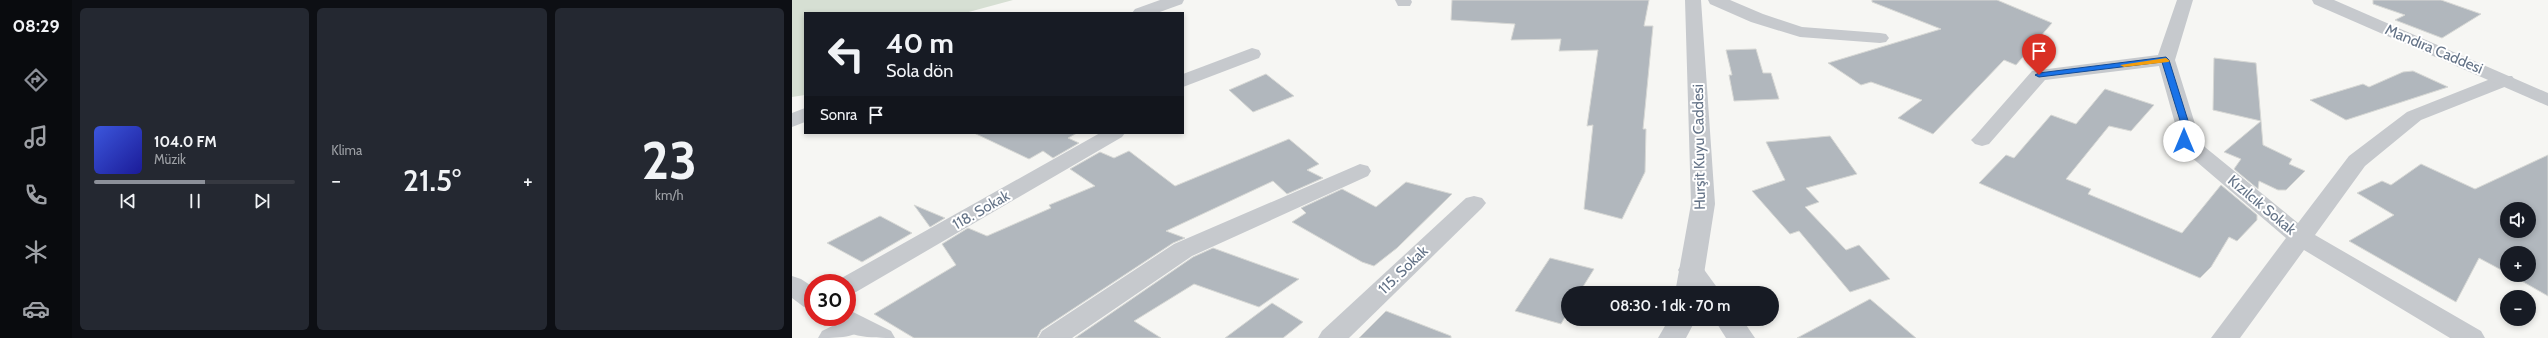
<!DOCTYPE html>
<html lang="tr">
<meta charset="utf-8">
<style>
:root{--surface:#171b24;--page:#242831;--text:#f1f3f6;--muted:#9ea1a6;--line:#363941;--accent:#8c9099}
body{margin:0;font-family:Cabin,sans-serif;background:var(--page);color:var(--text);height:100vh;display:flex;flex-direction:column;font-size:15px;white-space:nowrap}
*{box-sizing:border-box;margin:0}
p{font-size:13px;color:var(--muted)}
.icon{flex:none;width:22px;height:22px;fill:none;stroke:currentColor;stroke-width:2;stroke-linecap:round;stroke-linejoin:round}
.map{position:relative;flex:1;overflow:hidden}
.drawer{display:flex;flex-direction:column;gap:8px;padding:8px;background:#0d0f14;width:720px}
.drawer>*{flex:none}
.top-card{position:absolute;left:12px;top:12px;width:380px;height:122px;border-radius:0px;box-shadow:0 2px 6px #0003;background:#171b24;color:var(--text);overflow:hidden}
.fabs{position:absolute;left:1708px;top:202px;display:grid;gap:8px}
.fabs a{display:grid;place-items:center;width:36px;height:36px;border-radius:50%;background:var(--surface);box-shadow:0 2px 6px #0003;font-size:20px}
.speed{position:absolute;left:12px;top:274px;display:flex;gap:8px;font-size:20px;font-weight:700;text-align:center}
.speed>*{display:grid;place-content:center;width:52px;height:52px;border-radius:50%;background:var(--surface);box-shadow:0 2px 6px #0003;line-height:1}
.speed .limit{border:6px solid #d22;background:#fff;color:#111}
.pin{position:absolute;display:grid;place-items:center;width:34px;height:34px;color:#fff;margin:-41px -17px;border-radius:50% 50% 50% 0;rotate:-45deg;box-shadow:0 0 4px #0007}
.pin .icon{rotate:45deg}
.me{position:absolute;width:44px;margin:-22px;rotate:0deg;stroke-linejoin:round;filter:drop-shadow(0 0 3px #0008)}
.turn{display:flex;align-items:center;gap:14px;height:84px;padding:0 16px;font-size:18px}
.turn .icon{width:52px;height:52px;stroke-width:2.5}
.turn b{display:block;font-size:28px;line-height:34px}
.then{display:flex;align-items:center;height:38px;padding:0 16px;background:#0003;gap:8px;font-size:15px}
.big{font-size:30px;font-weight:600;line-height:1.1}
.drawer .card{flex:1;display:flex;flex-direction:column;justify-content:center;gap:6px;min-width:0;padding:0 14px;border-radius:6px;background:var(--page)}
.drawer .dial{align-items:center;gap:0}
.dial b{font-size:52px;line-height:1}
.song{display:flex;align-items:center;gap:12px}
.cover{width:48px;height:48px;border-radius:6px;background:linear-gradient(135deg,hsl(230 70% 55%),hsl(240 70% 35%))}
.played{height:4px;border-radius:2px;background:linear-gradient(90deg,var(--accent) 55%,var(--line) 55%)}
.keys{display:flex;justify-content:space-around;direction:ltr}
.heat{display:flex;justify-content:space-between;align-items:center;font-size:22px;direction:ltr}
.drawer .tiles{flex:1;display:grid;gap:8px;grid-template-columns:repeat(3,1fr)}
.trip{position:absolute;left:769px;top:286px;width:218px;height:40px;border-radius:20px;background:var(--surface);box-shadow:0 2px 6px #0003;font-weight:600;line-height:40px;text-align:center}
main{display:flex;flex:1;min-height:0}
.menu{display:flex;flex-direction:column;width:72px;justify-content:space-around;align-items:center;background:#090b0e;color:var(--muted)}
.menu .icon{width:28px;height:28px}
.menu .active{color:var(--accent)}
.menu b{font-size:18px;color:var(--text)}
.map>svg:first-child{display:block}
.green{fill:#d6dfd3}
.building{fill:#b1b7bd;stroke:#d7d8d5;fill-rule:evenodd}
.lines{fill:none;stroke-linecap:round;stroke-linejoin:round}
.minor{fill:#c6c9cd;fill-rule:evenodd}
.tertiary{fill:#c6c9cd;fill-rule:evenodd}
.route{fill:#1a73e8;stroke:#114b97}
.slow{fill:#f59e0b}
.labels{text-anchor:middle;stroke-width:4;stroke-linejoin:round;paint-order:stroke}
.street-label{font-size:15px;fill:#637286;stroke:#fff}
</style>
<main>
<nav class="menu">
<b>08:29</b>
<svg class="icon active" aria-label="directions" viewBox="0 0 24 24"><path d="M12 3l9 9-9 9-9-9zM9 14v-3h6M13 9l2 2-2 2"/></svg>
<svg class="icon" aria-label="music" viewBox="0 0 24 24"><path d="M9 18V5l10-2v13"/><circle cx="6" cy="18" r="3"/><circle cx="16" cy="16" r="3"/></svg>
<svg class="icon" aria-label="phone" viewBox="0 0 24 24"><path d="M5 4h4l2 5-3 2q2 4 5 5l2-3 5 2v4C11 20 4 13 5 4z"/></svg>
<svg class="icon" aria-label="climate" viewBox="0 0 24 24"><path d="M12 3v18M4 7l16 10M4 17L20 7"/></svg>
<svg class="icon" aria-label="car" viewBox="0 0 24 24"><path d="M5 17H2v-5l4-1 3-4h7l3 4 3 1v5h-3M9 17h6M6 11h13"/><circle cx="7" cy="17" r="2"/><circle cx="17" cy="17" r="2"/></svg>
</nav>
<section class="drawer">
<div class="tiles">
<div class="card">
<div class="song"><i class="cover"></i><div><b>104.0 FM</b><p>Müzik</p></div></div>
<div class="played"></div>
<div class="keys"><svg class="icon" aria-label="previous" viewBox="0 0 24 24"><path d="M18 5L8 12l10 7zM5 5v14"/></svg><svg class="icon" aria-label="pause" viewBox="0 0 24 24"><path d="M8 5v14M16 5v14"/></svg><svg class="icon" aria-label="next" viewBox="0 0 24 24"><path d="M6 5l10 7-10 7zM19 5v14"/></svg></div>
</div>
<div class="card"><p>Klima</p>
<div class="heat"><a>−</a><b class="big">21.5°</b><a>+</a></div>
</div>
<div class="card dial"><b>23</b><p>km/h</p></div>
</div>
</section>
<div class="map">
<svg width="1756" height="338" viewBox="0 0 1756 338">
<rect width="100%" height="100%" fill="#f6f6f3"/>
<polygon class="green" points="0,0 221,0 173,13 13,13 13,95 0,97"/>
<g class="building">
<polygon points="660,0 857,0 852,26 861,26 851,129 854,129 853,172 830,219 792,209 801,125 795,126 806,50 767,51 769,39 719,40 723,24 659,20"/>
<polygon points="1080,0 1205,0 1260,23 1224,65 1212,60 1141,134 1106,118 1130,100 1079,82 1069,85 1036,63 1149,29 1080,2"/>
<polygon points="1581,0 1649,0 1689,14 1650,38 1603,20 1613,15 1581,4"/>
<polygon points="964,49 971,73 979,73 987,99 942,101 937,75 940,75 934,50"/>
<polygon points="1422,58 1464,63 1469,121 1421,110"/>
<polygon points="1621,71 1656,87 1554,120 1518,100 1571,84 1577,87 1611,72"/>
<polygon points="474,74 502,96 461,112 437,90"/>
<polygon points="1313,89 1362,105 1339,131 1317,126 1274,179 1299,189 1296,194 1390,233 1429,185 1465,215 1465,220 1445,241 1437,237 1419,267 1408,278 1187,183 1214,155 1222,158 1259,115 1284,124"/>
<polygon points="1469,121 1471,145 1500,159 1497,164 1513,171 1494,190 1486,190 1467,181 1466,189 1442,169 1449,159 1432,152"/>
<polygon points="182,133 285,133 276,138 287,143 261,158 251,151 237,159"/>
<polygon points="1038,136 1065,174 1014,188 1027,202 1013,207 1054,250 1067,245 1098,279 1058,292 1007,231 998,234 960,191 993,180 974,142"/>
<polygon points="497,139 527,164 515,170 531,178 495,194 481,181 374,231 393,238 381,243 249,330 245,338 122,338 82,314 164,265 150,244 176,228 195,236 259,208 257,205 303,186 278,169 308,152 322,158 337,151 383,186"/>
<path d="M 1756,155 L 1756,296 L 1719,275 L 1737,275 L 1737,253 L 1715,253 L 1715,273 L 1687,258 L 1664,302 L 1557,241 L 1602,215 L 1565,193 L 1590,181 L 1599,185 L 1629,164 L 1683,189 ZM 1715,209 L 1737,209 L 1737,231 L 1715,231 Z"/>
<polygon points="614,182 660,194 605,248 582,266 570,262 500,222 514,213 509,208 550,189 584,207"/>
<polygon points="122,205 153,218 138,227"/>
<polygon points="88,216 120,233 70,262 35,243"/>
<polygon points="421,248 507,279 467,307 402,284 342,321 369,338 283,338 401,257"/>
<polygon points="758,258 802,269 787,293 776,293 776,312 769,324 723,311"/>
<polygon points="1078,299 1124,338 1005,338"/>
<polygon points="480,303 511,322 491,338 433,338"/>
<polygon points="594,311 659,336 659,338 567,338"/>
</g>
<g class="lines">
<g class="minor">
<polygon points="368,0 392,0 390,4 365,13 340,13 343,9"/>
<polygon points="603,0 619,0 620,2 618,6 606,6"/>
<polygon points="916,0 938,0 971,14 1010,27 1088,33 1094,34 1097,38 1094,42 1088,43 1008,37 959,22 918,4"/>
<polygon points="1385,0 1401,0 1383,60 1404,127 1403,139 1506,223 1557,156 1615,112 1706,76 1720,76 1723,80 1720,84 1629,120 1573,166 1523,235 1689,331 1693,338 1658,338 1512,250 1448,338 1419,338 1494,238 1385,145 1381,141 1384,127 1367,66 1253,80 1197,144 1190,146 1183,144 1179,140 1183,136 1240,71 1366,55"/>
<polygon points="460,48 467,50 469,54 467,58 391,87 391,74"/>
<polygon points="13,108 13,122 0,127 0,113"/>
<polygon points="308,133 333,133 330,137 64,292 55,295 55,283 44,283 46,280"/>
<polygon points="568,164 576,166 579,171 576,176 400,256 280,338 246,338 250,331 382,244"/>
<polygon points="682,196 690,198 694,203 690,208 557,338 526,338 530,331 674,198"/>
<polygon points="899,261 908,264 929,293 902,293 886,270 890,264"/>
<path d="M 63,315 L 72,318 L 76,325 C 66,338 45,338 26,338 L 30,331 Z"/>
<polygon points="922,319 950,319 963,338 934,338"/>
</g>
<g class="tertiary">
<polygon points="893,0 909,0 923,204 909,293 883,293 899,204"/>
<polygon points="1520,0 1542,0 1756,93 1756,106 1522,4"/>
<polygon points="0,276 9,279 21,287 21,309 12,307 0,298"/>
<path d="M 55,309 L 99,331 L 103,338 C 80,338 49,338 36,317 L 55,317 Z"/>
<polygon points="877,319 904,319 894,338 866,338"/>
</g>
</g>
<polygon class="route" points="1374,57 1377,60 1398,127 1397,141 1392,143 1388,141 1390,127 1370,62 1247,77 1243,75 1247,73"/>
<polygon class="slow" points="1374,58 1378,61 1376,62 1332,67 1328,65"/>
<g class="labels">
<g class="street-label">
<text transform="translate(1642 49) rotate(23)" y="5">Mandıra Caddesi</text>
<text transform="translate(907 147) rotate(-91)" y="5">Hurşit Kuyu Caddesi</text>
<text transform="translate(1470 205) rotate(40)" y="5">Kızılcık Sokak</text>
<text transform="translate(189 210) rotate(-30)" y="5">118. Sokak</text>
<text transform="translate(611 270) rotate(-44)" y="5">115. Sokak</text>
</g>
</g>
</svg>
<div class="fabs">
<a><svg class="icon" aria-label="sound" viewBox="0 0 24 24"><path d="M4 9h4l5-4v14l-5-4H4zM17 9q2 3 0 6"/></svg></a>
<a>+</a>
<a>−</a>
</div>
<div class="speed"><div class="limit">30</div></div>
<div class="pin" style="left:1247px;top:75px;background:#d93025"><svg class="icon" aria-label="arrive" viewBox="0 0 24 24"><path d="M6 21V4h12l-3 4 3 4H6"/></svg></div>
<svg class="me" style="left:1392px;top:141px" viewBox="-20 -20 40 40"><circle r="19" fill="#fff"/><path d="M0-13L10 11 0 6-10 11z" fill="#1a73e8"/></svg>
<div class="trip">08:30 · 1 dk · 70 m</div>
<div class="top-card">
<div class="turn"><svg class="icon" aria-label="left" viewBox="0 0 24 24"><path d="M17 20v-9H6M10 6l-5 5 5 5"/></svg><div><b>40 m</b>Sola dön</div></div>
<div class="then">Sonra<svg class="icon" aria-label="arrive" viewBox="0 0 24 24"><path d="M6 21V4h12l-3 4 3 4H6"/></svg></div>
</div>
</div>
</main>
